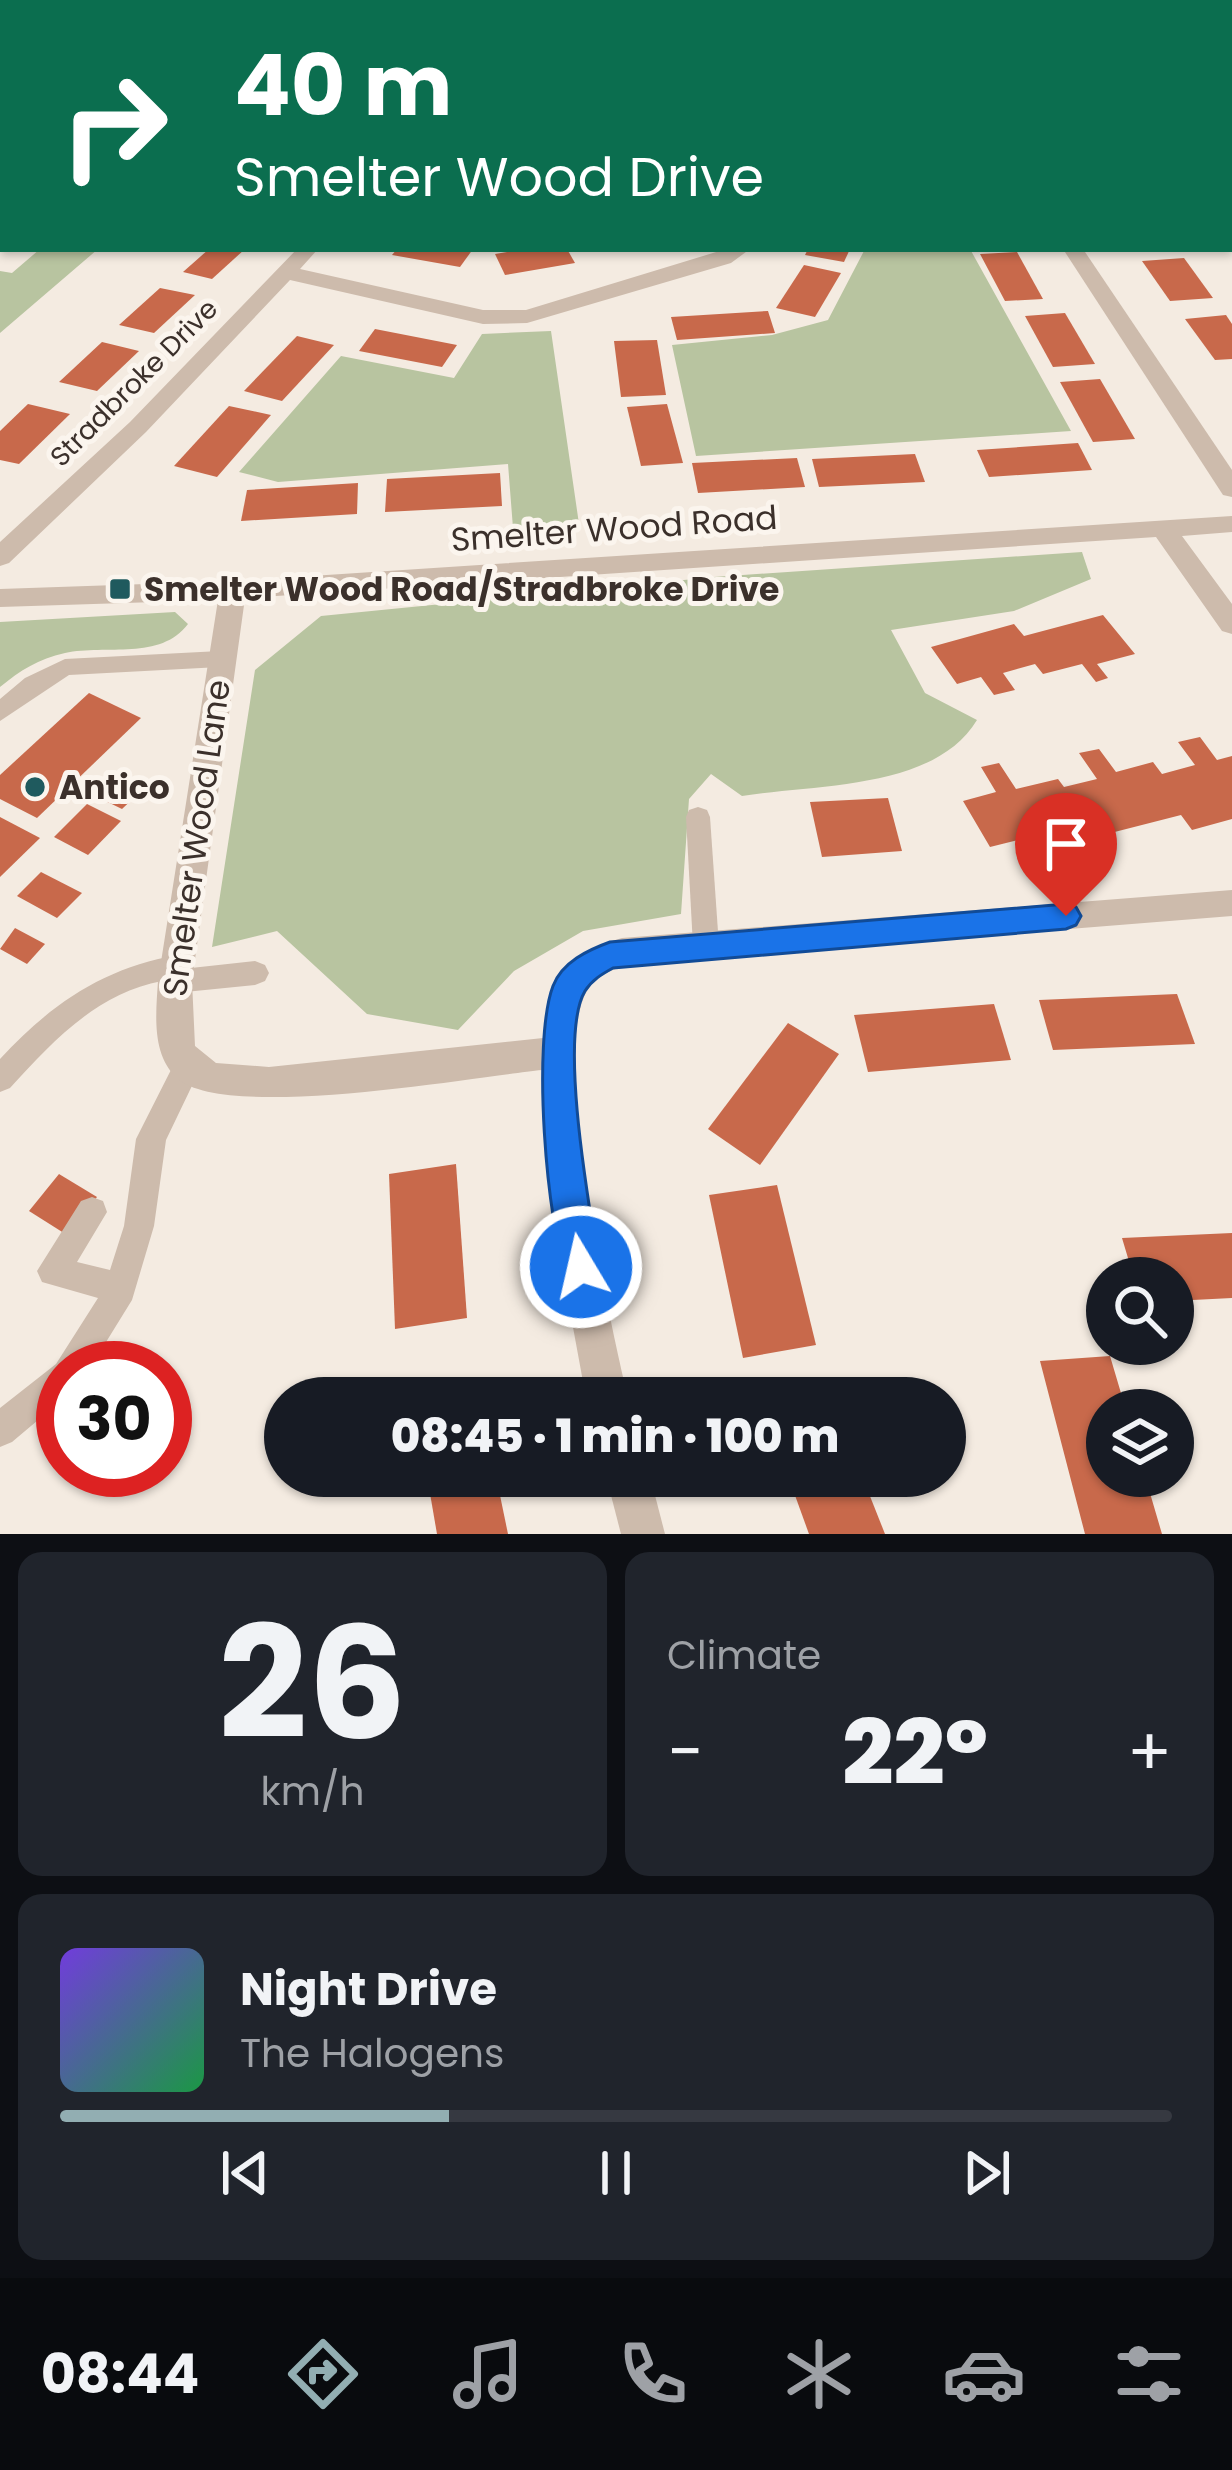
<!DOCTYPE html>
<meta charset="utf-8">
<style>
:root{--surface:#171b24;--page:#20242c;--text:#f1f3f6;--muted:#9ea1a6;--line:#363941;--accent:#92aeb2}
body{margin:0;font-family:Poppins,sans-serif;background:var(--page);color:var(--text);height:100vh;display:flex;flex-direction:column;font-size:45px;white-space:nowrap}
*{box-sizing:border-box;margin:0}
p{font-size:39px;color:var(--muted)}
.icon{flex:none;width:66px;height:66px;fill:none;stroke:currentColor;stroke-width:2;stroke-linecap:round;stroke-linejoin:round}
.map{position:relative;height:1534px;overflow:hidden}
.sheet{display:flex;flex-direction:column;gap:18px;padding:18px;background:#0d0f14;flex:1}
.sheet>*{flex:none}
.guide{position:absolute;left:0px;top:0px;width:1233px;height:252px;box-shadow:0 3px 9px #0004;background:#0b6e4f;color:#fff;overflow:hidden}
.controls{position:absolute;left:1086px;top:1257px;display:grid;gap:24px}
.controls a{display:grid;place-items:center;width:108px;height:108px;border-radius:50%;background:var(--surface);box-shadow:0 3px 9px #0004;font-size:60px}
.speed{position:absolute;left:36px;top:1341px;display:flex;gap:24px;font-size:60px;font-weight:700;text-align:center}
.speed>*{display:grid;place-content:center;width:156px;height:156px;border-radius:50%;background:var(--surface);box-shadow:0 3px 9px #0004;line-height:1}
.speed .limit{border:18px solid #d22;background:#fff;color:#111}
.pin{position:absolute;display:grid;place-items:center;width:102px;height:102px;color:#fff;margin:-123px -51px;border-radius:50% 50% 50% 0;rotate:-45deg;box-shadow:0 0 12px #0007}
.pin .icon{rotate:45deg}
.me{position:absolute;width:132px;margin:-66px;rotate:351deg;stroke-linejoin:round;filter:drop-shadow(0 0 9px #0008)}
.turn{display:flex;align-items:center;gap:42px;height:252px;padding:0 36px;font-size:54px}
.turn .icon{width:156px;height:156px;stroke-width:2.5}
.turn b{display:block;font-size:84px;line-height:102px}
.big{font-size:90px;font-weight:800;line-height:1.1}
.sheet .card{flex:1;display:flex;flex-direction:column;justify-content:center;gap:18px;min-width:0;padding:0 42px;border-radius:24px;background:var(--page)}
.sheet .dial{align-items:center;gap:0}
.dial b{font-size:156px;line-height:1}
.song{display:flex;align-items:center;gap:36px}
.cover{width:144px;height:144px;border-radius:18px;background:linear-gradient(135deg,hsl(260 70% 55%),hsl(140 70% 35%))}
.played{height:12px;border-radius:6px;background:linear-gradient(90deg,var(--accent) 35%,var(--line) 35%)}
.keys{display:flex;justify-content:space-around;direction:ltr}
.heat{display:flex;justify-content:space-between;align-items:center;font-size:66px;direction:ltr}
.sheet .tiles{flex:1;display:grid;gap:18px;grid-template-columns:1fr 1fr}
.card:last-child{grid-column:span 2}
.trip{position:absolute;left:264px;top:1377px;width:702px;height:120px;border-radius:60px;background:var(--surface);box-shadow:0 3px 9px #0004;font-weight:800;line-height:120px;text-align:center}
.tabs{display:flex;height:192px;justify-content:space-around;align-items:center;background:#090b0e;color:var(--muted)}
.tabs .icon{width:84px;height:84px}
.tabs .current{color:var(--accent)}
.tabs b{font-size:54px;color:var(--text)}
.map>svg:first-child{display:block}
.green{fill:#b8c4a0}
.building{fill:#c8694b}
.lines{fill:none;stroke-linecap:round;stroke-linejoin:round}
.lane{fill:#cdbbac;fill-rule:evenodd}
.street{fill:#cdbbac;fill-rule:evenodd}
.secondary{fill:#a18a7d;fill-rule:evenodd}
.route{fill:#1a73e8;stroke:#114b97;stroke-width:3}
.poi-dot{fill:#1f5a5e;stroke:#fbf5ee;stroke-width:4.5}
.labels{text-anchor:middle;stroke-width:10;stroke-linejoin:round;paint-order:stroke}
.far-street-label{font-size:27px;fill:#3b302b;stroke:#fbf5ee}
.street-label{font-size:33px;fill:#3b302b;stroke:#fbf5ee}
.poi-label{font-size:33px;font-weight:bold;fill:#3b302b;stroke:#fbf5ee;text-anchor:start}
</style>
<div class="map">
<svg width="1232" height="1534" viewBox="0 0 1232 1534">
<rect width="100%" height="100%" fill="#f4ebe1"/>
<g class="green">
<polygon points="40,249 98,249 0,333 0,271 12,273"/>
<polygon points="865,249 970,249 1071,431 696,456 672,345 772,335 828,320"/>
<polygon points="551,331 579,524 513,528 508,464 278,482 239,472 341,356 454,378 482,334"/>
<path d="M 1082,552 L 1091,579 L 1014,611 L 891,630 L 925,693 L 977,720 C 935,790 816,784 742,796 L 711,774 L 689,799 L 681,914 L 583,931 L 514,971 L 458,1030 L 367,1014 L 277,931 L 212,947 L 255,670 L 321,616 L 714,577 Z"/>
<path d="M 175,612 L 188,624 C 160,661 107,644 65,653 C 38,659 21,670 0,687 L 0,622 Z"/>
</g>
<g class="building">
<polygon points="209,249 245,249 212,279 183,272"/>
<polygon points="397,249 473,249 460,267 392,255"/>
<polygon points="525,249 567,249 575,263 505,275 495,254"/>
<polygon points="808,249 850,249 844,262 805,255"/>
<polygon points="1017,252 1043,299 1005,301 980,254"/>
<polygon points="1184,258 1213,298 1170,301 1142,261"/>
<polygon points="804,265 841,273 815,317 776,308"/>
<polygon points="160,288 195,295 154,333 119,325"/>
<polygon points="768,311 775,333 677,340 671,317"/>
<polygon points="1065,313 1095,364 1053,367 1025,316"/>
<polygon points="1226,315 1232,324 1232,359 1215,360 1185,319"/>
<polygon points="375,329 457,345 442,367 359,351"/>
<polygon points="297,336 334,345 282,401 244,391"/>
<polygon points="657,340 666,395 621,397 614,341"/>
<polygon points="102,342 139,351 97,391 59,382"/>
<polygon points="1100,379 1135,439 1093,442 1060,382"/>
<polygon points="28,404 70,414 19,464 0,460 0,431"/>
<polygon points="667,404 683,463 641,466 627,407"/>
<polygon points="229,406 271,415 217,477 174,466"/>
<polygon points="1078,443 1092,470 989,477 977,450"/>
<polygon points="915,454 925,482 819,487 812,459"/>
<polygon points="797,458 805,487 698,493 692,463"/>
<polygon points="500,473 502,506 385,512 387,479"/>
<polygon points="358,483 357,514 241,521 247,490"/>
<polygon points="1103,615 1135,654 1097,664 1108,678 1096,682 1082,664 1043,674 1035,664 1003,673 1015,690 994,695 981,677 957,684 931,647 1014,624 1024,636"/>
<polygon points="89,693 141,718 37,818 0,799 0,775"/>
<polygon points="1200,737 1217,760 1232,756 1232,819 1192,830 1181,815 1095,837 1087,823 990,847 963,801 996,792 981,767 999,763 1016,789 1058,779 1064,787 1097,779 1079,753 1099,749 1116,772 1153,762 1162,774 1195,765 1178,742"/>
<polygon points="107,774 141,791 122,809 89,793"/>
<polygon points="888,798 902,851 822,857 810,802"/>
<polygon points="87,804 121,821 88,855 54,837"/>
<polygon points="0,817 40,838 0,877"/>
<polygon points="41,872 82,893 57,918 17,896"/>
<polygon points="15,928 45,944 27,964 0,949"/>
<polygon points="1177,994 1195,1044 1053,1050 1039,1000"/>
<polygon points="994,1004 1011,1060 868,1072 854,1015"/>
<polygon points="788,1023 839,1054 760,1165 708,1129"/>
<polygon points="456,1164 467,1318 395,1329 389,1174"/>
<polygon points="59,1174 97,1197 67,1235 29,1211"/>
<polygon points="777,1185 816,1345 743,1358 709,1195"/>
<polygon points="1232,1233 1232,1298 1173,1301 1173,1278 1134,1278 1122,1238"/>
<polygon points="1110,1356 1126,1410 1107,1410 1107,1476 1145,1476 1162,1534 1085,1534 1040,1361"/>
<polygon points="427,1476 496,1476 508,1534 437,1534"/>
<polygon points="788,1476 862,1476 885,1534 809,1534"/>
</g>
<g class="lines">
<g class="lane">
<polygon points="3,93 3,102 0,103 0,94"/>
<polygon points="220,651 231,659 220,667 69,675 0,721 0,699 25,678 65,659"/>
<polygon points="698,807 707,810 710,817 719,946 715,954 706,957 697,954 693,946 686,817 689,810"/>
<path d="M 178,955 L 188,959 L 191,968 L 255,961 L 265,965 L 269,973 L 265,981 L 255,985 L 175,993 L 165,989 L 162,981 C 97,993 52,1042 10,1088 L 0,1092 L 0,1059 C 51,1004 103,968 178,955 Z"/>
<polygon points="187,1054 197,1058 201,1067 166,1140 154,1226 132,1300 90,1368 63,1368 63,1399 12,1442 0,1447 0,1408 56,1364 98,1298 42,1282 37,1271 81,1201 92,1197 103,1201 107,1212 77,1262 110,1270 124,1226 136,1139 177,1058"/>
</g>
<g class="street">
<polygon points="550,0 568,0 548,3"/>
<polygon points="881,0 897,0 879,3"/>
<polygon points="1141,0 1157,0 1140,3"/>
<rect x="1230" y="74" width="2" height="10"/>
<polygon points="297,249 318,249 300,269 483,310 526,310 726,249 750,249 731,263 527,323 483,324 290,280 146,432 9,563 0,566 0,542 130,422"/>
<polygon points="1063,249 1083,249 1232,470 1232,497 1223,495"/>
<path d="M 1232,516 L 1232,532 L 1182,536 L 1232,604 L 1232,634 L 1222,631 L 1156,537 L 245,598 L 192,981 L 195,1046 L 216,1063 L 269,1067 L 543,1038 C 546,983 569,953 622,938 L 1232,890 L 1232,916 L 665,961 C 639,964 606,964 589,988 C 548,1043 611,1327 628,1398 L 586,1398 L 559,1251 L 542,1070 C 472,1077 224,1122 177,1078 C 151,1054 156,1013 158,981 L 218,600 L 0,607 L 0,589 L 233,581 Z"/>
<polygon points="606,1476 650,1476 665,1534 621,1534"/>
</g>
<g class="secondary">
<polygon points="219,0 238,0 217,3"/>
<polygon points="3,154 3,167 0,168 0,155"/>
</g>
</g>
<path class="route" d="M 1066,904 L 1076,907 L 1081,916 L 1076,925 L 1066,929 L 613,968 C 602,974 592,980 585,991 C 558,1036 590,1211 599,1267 L 594,1279 L 581,1284 L 568,1279 C 546,1225 532,1041 553,986 C 562,962 588,950 610,942 Z"/>
<g class="poi-dot">
<rect x="108" y="577" width="24" height="24" rx="6"/>
<circle cx="35" cy="787" r="12"/>
</g>
<g class="labels">
<g class="far-street-label">
<text transform="translate(134 383) rotate(-45)" y="9">Stradbroke Drive</text>
</g>
<g class="street-label">
<text transform="translate(614 528) rotate(-4)" y="12">Smelter Wood Road</text>
<text transform="translate(196 838) rotate(-82)" y="12">Smelter Wood Lane</text>
</g>
<g class="poi-label">
<text x="144" y="601">Smelter Wood Road/Stradbroke Drive</text>
<text x="59" y="799">Antico</text>
</g>
</g>
</svg>
<div class="controls">
<a><svg class="icon" aria-label="search" viewBox="0 0 24 24"><circle cx="10" cy="10" r="6"/><path d="M15 15l6 6"/></svg></a>
<a><svg class="icon" aria-label="layers" viewBox="0 0 24 24"><path d="M12 4l9 5-9 5-9-5zM3 14l9 5 9-5"/></svg></a>
</div>
<div class="speed"><div class="limit">30</div></div>
<div class="pin" style="left:1066px;top:916px;background:#d93025"><svg class="icon" aria-label="arrive" viewBox="0 0 24 24"><path d="M6 21V4h12l-3 4 3 4H6"/></svg></div>
<svg class="me" style="left:581px;top:1267px" viewBox="-20 -20 40 40"><circle r="17" fill="#1a73e8" stroke="#fff" stroke-width="3"/><path d="M0-11L8 9 0 5-8 9z" fill="#fff"/></svg>
<div class="trip">08:45 · 1 min · 100 m</div>
<div class="guide">
<div class="turn"><svg class="icon" aria-label="right" viewBox="0 0 24 24"><path d="M7 20v-9h11M14 6l5 5-5 5"/></svg><div><b>40 m</b>Smelter Wood Drive</div></div>
</div>
</div>
<section class="sheet">
<div class="tiles">
<div class="card dial"><b>26</b><p>km/h</p></div>
<div class="card"><p>Climate</p>
<div class="heat"><a>−</a><b class="big">22°</b><a>+</a></div>
</div>
<div class="card">
<div class="song"><i class="cover"></i><div><b>Night Drive</b><p>The Halogens</p></div></div>
<div class="played"></div>
<div class="keys"><svg class="icon" aria-label="previous" viewBox="0 0 24 24"><path d="M18 5L8 12l10 7zM5 5v14"/></svg><svg class="icon" aria-label="pause" viewBox="0 0 24 24"><path d="M8 5v14M16 5v14"/></svg><svg class="icon" aria-label="next" viewBox="0 0 24 24"><path d="M6 5l10 7-10 7zM19 5v14"/></svg></div>
</div>
</div>
</section>
<nav class="tabs">
<b>08:44</b>
<svg class="icon current" aria-label="directions" viewBox="0 0 24 24"><path d="M12 3l9 9-9 9-9-9zM9 14v-3h6M13 9l2 2-2 2"/></svg>
<svg class="icon" aria-label="music" viewBox="0 0 24 24"><path d="M9 18V5l10-2v13"/><circle cx="6" cy="18" r="3"/><circle cx="16" cy="16" r="3"/></svg>
<svg class="icon" aria-label="phone" viewBox="0 0 24 24"><path d="M5 4h4l2 5-3 2q2 4 5 5l2-3 5 2v4C11 20 4 13 5 4z"/></svg>
<svg class="icon" aria-label="climate" viewBox="0 0 24 24"><path d="M12 3v18M4 7l16 10M4 17L20 7"/></svg>
<svg class="icon" aria-label="car" viewBox="0 0 24 24"><path d="M5 17H2v-5l4-1 3-4h7l3 4 3 1v5h-3M9 17h6M6 11h13"/><circle cx="7" cy="17" r="2"/><circle cx="17" cy="17" r="2"/></svg>
<svg class="icon" aria-label="filters" viewBox="0 0 24 24"><path d="M4 7h16M4 17h16"/><circle cx="9" cy="7" r="2"/><circle cx="15" cy="17" r="2"/></svg>
</nav>
